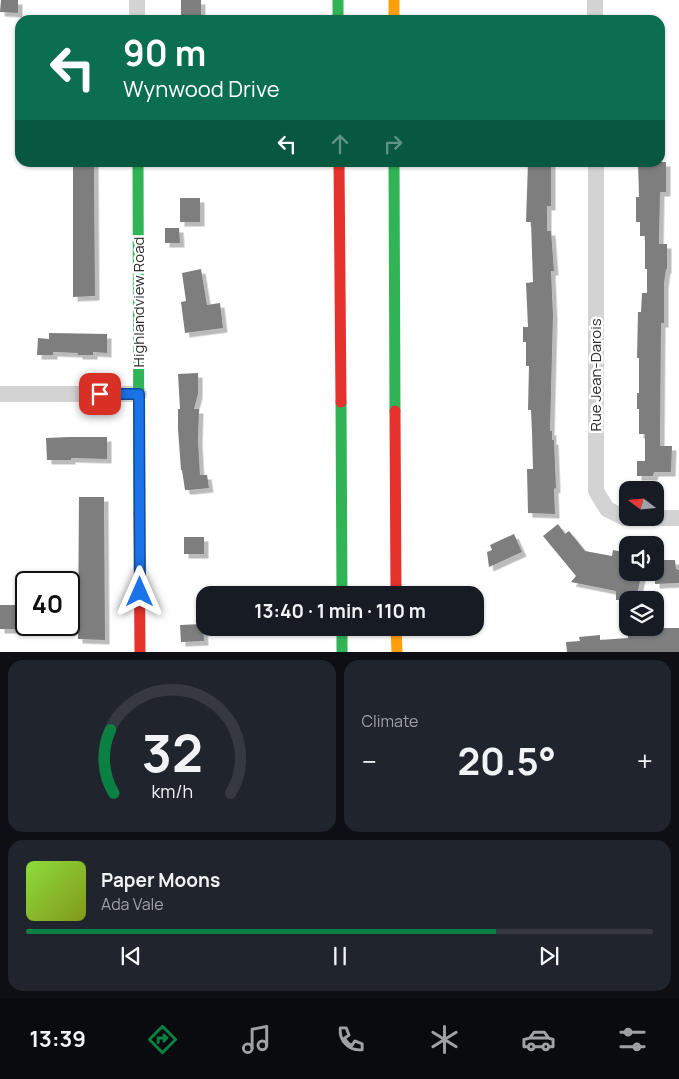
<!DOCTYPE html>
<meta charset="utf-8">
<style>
:root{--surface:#171b24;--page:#20242c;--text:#f1f3f6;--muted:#9ea1a6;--line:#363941;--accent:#0b8043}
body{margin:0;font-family:Manrope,sans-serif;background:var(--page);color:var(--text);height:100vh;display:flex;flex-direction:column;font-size:19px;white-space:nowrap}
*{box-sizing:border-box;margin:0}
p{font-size:16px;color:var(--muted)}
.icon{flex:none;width:28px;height:28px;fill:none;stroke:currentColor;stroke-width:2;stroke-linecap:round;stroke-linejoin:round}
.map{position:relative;height:652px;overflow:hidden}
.panel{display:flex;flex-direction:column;gap:8px;padding:8px;background:#0d0f14;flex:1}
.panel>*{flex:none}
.hud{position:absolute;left:15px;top:15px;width:650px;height:152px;border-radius:15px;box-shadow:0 1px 4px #0004;background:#0b6e4f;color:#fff;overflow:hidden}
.needle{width:32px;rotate:286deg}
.buttons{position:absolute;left:619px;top:481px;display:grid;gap:10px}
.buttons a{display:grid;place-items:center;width:45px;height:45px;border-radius:10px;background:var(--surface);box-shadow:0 1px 4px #0004;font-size:25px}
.speed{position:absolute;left:15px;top:571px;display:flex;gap:10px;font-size:25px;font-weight:700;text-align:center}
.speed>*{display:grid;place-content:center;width:65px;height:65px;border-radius:50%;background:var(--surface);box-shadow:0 1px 4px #0004;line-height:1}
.speed .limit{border:2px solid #111;border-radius:8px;background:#fff;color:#111}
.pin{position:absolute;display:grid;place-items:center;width:42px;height:42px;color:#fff;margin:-21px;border-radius:10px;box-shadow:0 2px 8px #0006}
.me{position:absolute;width:55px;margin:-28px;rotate:0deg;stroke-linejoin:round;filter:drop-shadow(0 0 4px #0008)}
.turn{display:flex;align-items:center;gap:18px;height:105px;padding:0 25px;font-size:22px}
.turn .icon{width:65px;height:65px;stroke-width:2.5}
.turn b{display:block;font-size:35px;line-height:42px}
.lanes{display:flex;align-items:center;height:48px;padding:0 25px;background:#0003;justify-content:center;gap:25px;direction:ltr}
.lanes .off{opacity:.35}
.big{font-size:38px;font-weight:700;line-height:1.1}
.panel .tile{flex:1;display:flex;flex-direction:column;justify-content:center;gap:8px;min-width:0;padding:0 18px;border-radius:15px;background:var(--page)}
.panel .dial{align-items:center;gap:0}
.dial svg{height:130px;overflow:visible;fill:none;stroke:var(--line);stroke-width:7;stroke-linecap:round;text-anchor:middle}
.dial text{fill:var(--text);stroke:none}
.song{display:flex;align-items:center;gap:15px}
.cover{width:60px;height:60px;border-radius:8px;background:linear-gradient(135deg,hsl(90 70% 55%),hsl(70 70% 35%))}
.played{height:5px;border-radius:2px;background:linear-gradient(90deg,var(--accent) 75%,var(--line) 75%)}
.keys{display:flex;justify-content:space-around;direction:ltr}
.heat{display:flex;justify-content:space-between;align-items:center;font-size:28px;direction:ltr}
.panel .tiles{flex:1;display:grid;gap:8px;grid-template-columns:1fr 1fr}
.tile:last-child{grid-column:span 2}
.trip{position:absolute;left:196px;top:586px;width:288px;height:50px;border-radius:15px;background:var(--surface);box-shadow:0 1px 4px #0004;font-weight:700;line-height:50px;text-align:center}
.dock{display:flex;height:80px;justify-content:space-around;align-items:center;background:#090b0e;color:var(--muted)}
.dock .icon{width:35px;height:35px}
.dock .on{color:var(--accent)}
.dock b{font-size:22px;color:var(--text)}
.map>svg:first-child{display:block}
.building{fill:#7e7e7e;filter:url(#shadow)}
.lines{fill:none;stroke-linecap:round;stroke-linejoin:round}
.street{stroke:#d3d3d3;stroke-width:16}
.fast{stroke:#30b455;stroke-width:11}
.slow{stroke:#ff9f0a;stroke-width:11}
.jam{stroke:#e5322d;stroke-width:11}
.route-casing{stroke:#114b97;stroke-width:12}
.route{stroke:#1a73e8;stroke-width:9}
.labels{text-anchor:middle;stroke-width:5;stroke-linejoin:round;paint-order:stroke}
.street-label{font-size:15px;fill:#2e2e2e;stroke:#fff}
</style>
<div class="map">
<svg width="679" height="652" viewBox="0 0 679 652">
<defs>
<filter id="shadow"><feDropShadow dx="4.5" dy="4.5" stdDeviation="0" flood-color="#0004"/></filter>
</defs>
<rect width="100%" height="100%" fill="#fff"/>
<g class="building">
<polygon points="1,0 18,0 18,13 0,12"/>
<rect x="181" y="0" width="20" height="20"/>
<polygon points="73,162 94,162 95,296 73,297"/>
<polygon points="528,162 551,162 551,206 547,206 547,231 551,231 554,271 551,271 553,315 550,431 552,431 552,440 554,440 556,488 554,489 555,514 528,513 527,469 533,469 532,433 531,410 528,410 529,366 526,366 526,342 523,342 523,327 528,327 526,283 533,282 531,222 526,222"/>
<polygon points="638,162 666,162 666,192 660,192 659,244 667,244 667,269 666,269 664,284 664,323 661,323 660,446 672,446 671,472 654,472 653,476 637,476 637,461 645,461 645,434 639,434 639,409 637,409 637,393 639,393 639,358 637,358 638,312 641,312 642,293 647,293 647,269 645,269 645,236 640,236 640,222 636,222 636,197 639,197"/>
<rect x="180" y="198" width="20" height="24"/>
<polygon points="165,228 179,228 180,243 165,243"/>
<polygon points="201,269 207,305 220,303 223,328 185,333 181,302 186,301 182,273"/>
<polygon points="49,333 107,334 107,353 93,352 93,355 78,355 78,353 53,352 53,355 37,355 38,338 49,339"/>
<polygon points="198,373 198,394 194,409 199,409 198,441 200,475 207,475 209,488 189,490 185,490 182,470 181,470 178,429 178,409 180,409 178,374"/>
<polygon points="69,437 107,437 107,459 71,458 71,460 47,460 46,438"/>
<polygon points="79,497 104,497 105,640 78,639"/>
<polygon points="558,524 565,534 569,531 585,551 612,556 613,550 628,553 628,572 642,572 636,600 616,600 616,591 571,582 576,576 543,536"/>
<polygon points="514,534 522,552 489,567 487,552 492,550 490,545"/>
<rect x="184" y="537" width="20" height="17"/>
<polygon points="655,560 675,560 676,569 679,570 679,583 655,584"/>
<rect x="0" y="605" width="18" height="24"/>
<polygon points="203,624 204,641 181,642 180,625"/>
<polygon points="627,628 679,628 679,652 567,652 566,642 580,641 579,637 600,635 600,640 628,638"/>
</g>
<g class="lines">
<g class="street">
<polyline points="137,0 137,20"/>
<polyline points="595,0 595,20"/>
<polyline points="596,162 596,491 607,509 625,518 679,518"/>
<polyline points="0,394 139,394"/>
</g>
<g class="fast">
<polyline points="338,0 338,20"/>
<polyline points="138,162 139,513"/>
<polyline points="394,162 395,411"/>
<polyline points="341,402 342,595"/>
<polyline points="342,628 342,652"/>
</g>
<g class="slow">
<polyline points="394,0 394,20"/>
<polyline points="396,628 397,652"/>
</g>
<g class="jam">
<polyline points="339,162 341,402"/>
<polyline points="395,411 396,595"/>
<polyline points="139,513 140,652"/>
</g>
</g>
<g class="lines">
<g class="route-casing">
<polyline id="route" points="100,394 139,394 140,592"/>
</g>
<use href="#route" class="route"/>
</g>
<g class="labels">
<g class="street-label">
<text transform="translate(139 302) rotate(-90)" y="5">Highlandview Road</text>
<text transform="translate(596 375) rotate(-90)" y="5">Rue Jean-Darois</text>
</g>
</g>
</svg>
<div class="buttons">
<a><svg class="needle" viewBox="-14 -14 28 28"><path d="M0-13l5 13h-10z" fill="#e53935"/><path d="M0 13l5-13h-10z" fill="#9ea1a6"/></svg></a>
<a><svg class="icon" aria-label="sound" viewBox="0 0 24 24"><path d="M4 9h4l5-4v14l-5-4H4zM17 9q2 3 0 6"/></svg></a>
<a><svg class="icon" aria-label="layers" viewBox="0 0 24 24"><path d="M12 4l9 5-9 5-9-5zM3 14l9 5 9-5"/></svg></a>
</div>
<div class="speed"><div class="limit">40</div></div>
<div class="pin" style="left:100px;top:394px;background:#d93025"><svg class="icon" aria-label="arrive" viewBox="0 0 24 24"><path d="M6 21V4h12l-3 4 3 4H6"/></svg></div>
<svg class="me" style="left:140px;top:592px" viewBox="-20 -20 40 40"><path d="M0-17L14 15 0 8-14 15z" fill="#1a73e8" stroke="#fff" stroke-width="4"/></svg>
<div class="trip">13:40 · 1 min · 110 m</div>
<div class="hud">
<div class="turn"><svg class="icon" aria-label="left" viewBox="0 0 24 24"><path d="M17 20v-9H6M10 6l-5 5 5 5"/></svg><div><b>90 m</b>Wynwood Drive</div></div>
<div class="lanes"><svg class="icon" aria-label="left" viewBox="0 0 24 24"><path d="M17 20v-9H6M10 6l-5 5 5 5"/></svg><svg class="icon off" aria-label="ahead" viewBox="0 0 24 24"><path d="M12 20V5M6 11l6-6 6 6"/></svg><svg class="icon off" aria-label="right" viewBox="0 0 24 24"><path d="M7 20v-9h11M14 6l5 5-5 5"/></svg></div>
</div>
</div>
<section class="panel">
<div class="tiles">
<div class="tile dial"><svg viewBox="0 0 100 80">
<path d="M14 69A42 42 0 1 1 86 69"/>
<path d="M14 69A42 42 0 0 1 12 30" stroke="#0b8043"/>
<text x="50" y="56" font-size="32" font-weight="700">32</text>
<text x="50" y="72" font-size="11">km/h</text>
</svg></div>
<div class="tile"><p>Climate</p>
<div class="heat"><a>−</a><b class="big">20.5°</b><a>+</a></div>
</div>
<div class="tile">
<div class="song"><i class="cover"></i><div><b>Paper Moons</b><p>Ada Vale</p></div></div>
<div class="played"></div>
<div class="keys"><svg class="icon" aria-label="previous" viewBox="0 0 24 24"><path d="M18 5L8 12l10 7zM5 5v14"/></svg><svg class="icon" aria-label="pause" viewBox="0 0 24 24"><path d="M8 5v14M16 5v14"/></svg><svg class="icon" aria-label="next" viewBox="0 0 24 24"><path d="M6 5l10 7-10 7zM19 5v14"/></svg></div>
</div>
</div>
</section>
<nav class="dock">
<b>13:39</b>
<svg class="icon on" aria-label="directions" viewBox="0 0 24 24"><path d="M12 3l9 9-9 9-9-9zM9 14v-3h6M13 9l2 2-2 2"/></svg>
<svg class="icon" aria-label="music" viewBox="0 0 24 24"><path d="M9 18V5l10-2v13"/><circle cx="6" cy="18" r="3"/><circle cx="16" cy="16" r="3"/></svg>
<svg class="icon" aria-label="phone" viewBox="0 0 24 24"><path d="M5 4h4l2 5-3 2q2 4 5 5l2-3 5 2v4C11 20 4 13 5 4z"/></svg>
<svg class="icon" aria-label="climate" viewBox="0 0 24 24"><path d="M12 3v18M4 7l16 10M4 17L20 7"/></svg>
<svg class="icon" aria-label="car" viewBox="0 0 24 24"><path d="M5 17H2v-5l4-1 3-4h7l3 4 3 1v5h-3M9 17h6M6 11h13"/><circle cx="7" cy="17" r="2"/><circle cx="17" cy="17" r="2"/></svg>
<svg class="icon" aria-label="filters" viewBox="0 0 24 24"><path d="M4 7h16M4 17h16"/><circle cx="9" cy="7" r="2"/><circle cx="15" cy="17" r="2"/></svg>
</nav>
